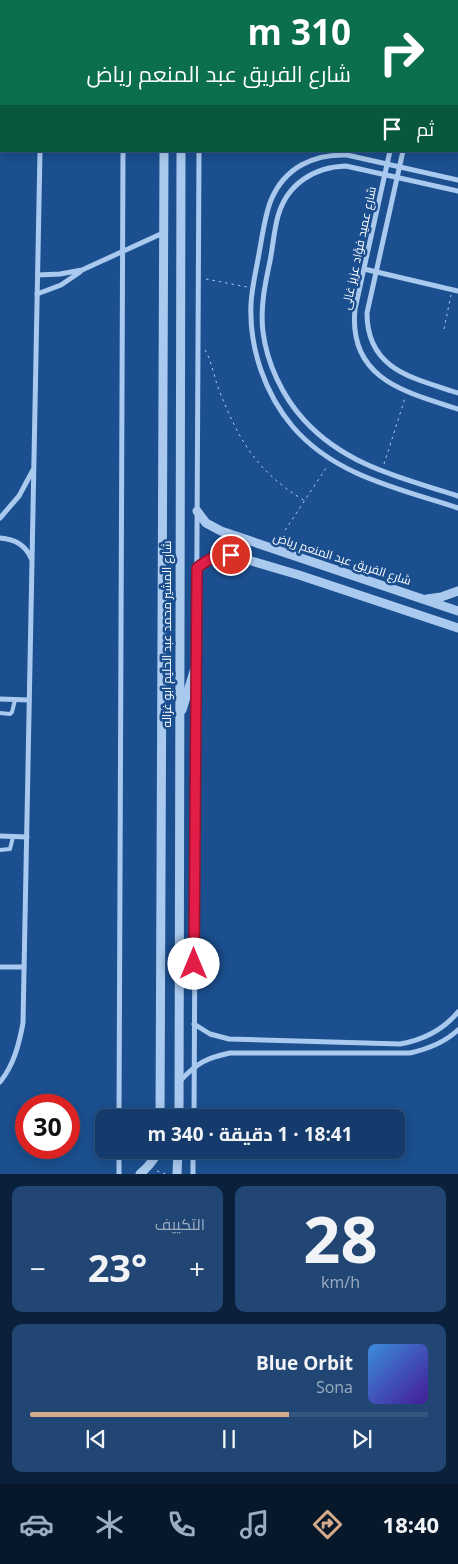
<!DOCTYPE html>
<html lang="ar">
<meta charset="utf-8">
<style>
:root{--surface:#143b6b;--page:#214673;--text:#f1f3f6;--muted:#9dadc1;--line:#33557e;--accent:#d6ab8b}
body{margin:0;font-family:"Open Sans",Cairo,sans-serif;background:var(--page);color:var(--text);direction:rtl;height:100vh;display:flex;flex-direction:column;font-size:19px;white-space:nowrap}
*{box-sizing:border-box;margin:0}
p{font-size:16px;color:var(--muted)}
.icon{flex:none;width:28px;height:28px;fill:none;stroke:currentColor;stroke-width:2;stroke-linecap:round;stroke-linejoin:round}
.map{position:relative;height:1174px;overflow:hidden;direction:ltr}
.details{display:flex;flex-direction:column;gap:12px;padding:12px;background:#0b203b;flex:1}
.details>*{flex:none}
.banner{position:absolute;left:0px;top:0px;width:459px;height:152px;box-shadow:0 2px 12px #0003,0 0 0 1px var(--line);direction:rtl;background:#0b6e4f;color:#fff;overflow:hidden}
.speed{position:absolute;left:15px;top:1094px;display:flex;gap:10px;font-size:25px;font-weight:700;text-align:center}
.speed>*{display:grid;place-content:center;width:65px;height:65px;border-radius:50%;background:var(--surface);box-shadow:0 2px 12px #0003,0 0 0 1px var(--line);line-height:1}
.speed .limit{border:8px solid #d22;background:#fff;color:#111}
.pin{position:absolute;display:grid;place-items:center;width:42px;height:42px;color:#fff;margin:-21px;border:2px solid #fff;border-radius:50%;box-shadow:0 1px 5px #0007}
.me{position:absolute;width:55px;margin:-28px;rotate:0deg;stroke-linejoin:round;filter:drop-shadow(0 0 4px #0008)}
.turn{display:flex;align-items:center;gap:18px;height:105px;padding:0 25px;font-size:22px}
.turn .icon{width:65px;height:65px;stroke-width:2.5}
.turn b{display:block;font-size:35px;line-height:42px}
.then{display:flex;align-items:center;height:48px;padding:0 25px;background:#0003;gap:10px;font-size:19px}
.big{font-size:38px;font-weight:700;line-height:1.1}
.details .tile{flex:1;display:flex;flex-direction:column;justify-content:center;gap:8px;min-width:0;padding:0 18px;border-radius:10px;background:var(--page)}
.details .dial{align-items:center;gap:0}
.dial b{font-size:65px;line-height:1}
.song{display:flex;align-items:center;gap:15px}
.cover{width:60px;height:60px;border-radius:8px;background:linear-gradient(135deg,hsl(210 70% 55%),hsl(260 70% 35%))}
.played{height:5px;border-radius:2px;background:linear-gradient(90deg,var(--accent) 65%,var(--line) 65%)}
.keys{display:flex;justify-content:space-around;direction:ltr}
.heat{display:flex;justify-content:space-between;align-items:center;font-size:28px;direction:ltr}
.details .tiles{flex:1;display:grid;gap:12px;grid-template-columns:1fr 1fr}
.tile:last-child{grid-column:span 2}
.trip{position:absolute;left:95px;top:1109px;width:310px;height:50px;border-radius:10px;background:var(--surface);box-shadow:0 2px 12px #0003,0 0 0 1px var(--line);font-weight:700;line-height:50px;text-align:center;direction:rtl}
.menu{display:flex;height:80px;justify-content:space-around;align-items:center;background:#08182b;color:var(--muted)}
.menu .icon{width:35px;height:35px}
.menu .selected{color:var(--accent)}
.menu b{font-size:22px;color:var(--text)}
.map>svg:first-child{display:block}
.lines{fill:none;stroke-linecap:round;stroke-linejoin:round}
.path{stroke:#a9c9ee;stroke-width:1;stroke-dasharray:2.5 4;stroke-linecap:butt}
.service{stroke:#a9c9ee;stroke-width:4}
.minor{stroke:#a9c9ee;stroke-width:5}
.tertiary{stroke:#a9c9ee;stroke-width:9}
.route-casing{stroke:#92132f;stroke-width:12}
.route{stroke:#e11d48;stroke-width:9}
.labels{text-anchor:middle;stroke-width:5;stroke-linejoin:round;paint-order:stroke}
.street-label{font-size:12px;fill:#fff;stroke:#1b4f8f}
</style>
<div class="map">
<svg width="458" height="1174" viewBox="0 0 458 1174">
<rect width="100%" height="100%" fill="#1b4f8f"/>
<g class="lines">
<g class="path">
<polyline points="206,279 247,287"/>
<polyline points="444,329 451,295"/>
<path d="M 205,350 C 212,362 214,377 219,390 C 239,441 257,472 305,501"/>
<polyline points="384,464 405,398"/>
<polyline points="278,541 328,465"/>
<polyline points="157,1171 166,1174"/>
</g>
<g class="service">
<polyline points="0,713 10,714 12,712 15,700"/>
<polyline points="0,850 10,849 13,837"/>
</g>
<g class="minor">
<polyline points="42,1 42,0"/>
<polyline points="124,1 124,0"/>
<polyline points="201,1 201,0"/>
<polyline points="423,1 423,0"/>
<polyline points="436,1 437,0"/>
<polyline points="0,96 1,96"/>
<path d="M 390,151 L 355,309 C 348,379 405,392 458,409"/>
<path d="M 403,151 L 367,313 C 367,370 413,378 458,393"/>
<path d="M 458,180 L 347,155 C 314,154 285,167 271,200 C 265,215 263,232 260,248 C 257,267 252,285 251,304 C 249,348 265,394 293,427 C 335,476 400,489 458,508"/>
<path d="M 458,191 L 346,166 C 314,167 287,184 278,216 C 274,230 273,246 270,261 C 265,284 260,308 263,332 C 267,364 283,397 304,420 C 346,466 402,478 458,496"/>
<polyline points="364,269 458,291"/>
<polyline points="38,275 60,274 82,270 163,233"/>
<polyline points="37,294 61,285 80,272"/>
<polyline points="0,518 19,496 33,470"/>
<path d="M 0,538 C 14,539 25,544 31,558"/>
<polyline points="0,699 29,700"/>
<polyline points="0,836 27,837"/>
<polyline points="0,967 24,967"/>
<path d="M 194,1024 L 210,1034 L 229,1039 L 400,1044 C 423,1040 443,1030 458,1012"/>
<path d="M 180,1081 C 197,1063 206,1058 230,1053 L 410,1053 C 428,1049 444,1043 458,1030"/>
<path d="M 0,1082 C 14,1065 19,1044 23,1023 L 40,151"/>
<polyline points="119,1118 123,151"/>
<polyline points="194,1118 199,151"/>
<polyline points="119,1174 119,1150"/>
<polyline points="193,1174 193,1150"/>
</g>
<g class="tertiary">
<polyline points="164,1 164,0"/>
<polyline points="182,1 182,0"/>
<polyline points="197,511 206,523 221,531 458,611"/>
<path d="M 197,568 C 207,560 217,554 231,555 L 299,575 L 458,628"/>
<polyline points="427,599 441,597 458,591"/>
<polyline points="182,710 196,665"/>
<polyline points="160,1118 164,151"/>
<polyline points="179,1118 181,151"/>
<path d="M 140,1174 C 148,1167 155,1160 158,1150"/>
<polyline points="177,1174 178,1150"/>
</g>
</g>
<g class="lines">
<g class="route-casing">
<path id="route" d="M 194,964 L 197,568 C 207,560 217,554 231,555"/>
</g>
<use href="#route" class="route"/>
</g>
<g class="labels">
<g class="street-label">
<text transform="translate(359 248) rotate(-78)" y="4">شارع عميد فؤاد عزيز غالى</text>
<text transform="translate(342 559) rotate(18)" y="4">شارع الفريق عبد المنعم رياض</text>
<text transform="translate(167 634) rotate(-90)" y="4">شارع المشير محمد عبد الحليم ابو غزاله</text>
</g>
</g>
</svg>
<div class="speed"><div class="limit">30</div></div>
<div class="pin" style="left:231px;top:555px;background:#d93025"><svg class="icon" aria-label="arrive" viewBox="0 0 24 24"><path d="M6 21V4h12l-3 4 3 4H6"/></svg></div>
<svg class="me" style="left:194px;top:964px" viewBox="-20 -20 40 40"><circle r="19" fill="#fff"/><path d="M0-13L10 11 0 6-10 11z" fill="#e11d48"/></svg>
<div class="trip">18:41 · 1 دقيقة · 340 m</div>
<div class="banner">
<div class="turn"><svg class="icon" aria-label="right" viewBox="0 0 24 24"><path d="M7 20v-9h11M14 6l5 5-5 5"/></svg><div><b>310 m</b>شارع الفريق عبد المنعم رياض</div></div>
<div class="then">ثم<svg class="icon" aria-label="arrive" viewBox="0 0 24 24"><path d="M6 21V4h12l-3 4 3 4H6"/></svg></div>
</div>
</div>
<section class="details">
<div class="tiles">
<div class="tile dial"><b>28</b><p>km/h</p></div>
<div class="tile"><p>التكييف</p>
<div class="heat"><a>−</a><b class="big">23°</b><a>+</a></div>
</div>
<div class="tile">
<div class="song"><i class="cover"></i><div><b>Blue Orbit</b><p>Sona</p></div></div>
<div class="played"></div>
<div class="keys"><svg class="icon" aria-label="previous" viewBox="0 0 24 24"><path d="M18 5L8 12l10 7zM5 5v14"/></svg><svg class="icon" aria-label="pause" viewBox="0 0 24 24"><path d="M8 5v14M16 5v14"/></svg><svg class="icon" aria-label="next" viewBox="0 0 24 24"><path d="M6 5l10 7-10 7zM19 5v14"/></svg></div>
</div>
</div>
</section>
<nav class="menu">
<b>18:40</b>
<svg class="icon selected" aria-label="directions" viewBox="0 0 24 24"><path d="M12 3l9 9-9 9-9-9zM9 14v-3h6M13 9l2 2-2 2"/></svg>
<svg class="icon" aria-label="music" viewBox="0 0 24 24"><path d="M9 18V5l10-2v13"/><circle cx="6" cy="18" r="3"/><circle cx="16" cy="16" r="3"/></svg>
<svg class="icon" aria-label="phone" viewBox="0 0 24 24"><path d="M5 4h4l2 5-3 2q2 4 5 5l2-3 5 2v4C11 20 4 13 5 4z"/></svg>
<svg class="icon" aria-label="climate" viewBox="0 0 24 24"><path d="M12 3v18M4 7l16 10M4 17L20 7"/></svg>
<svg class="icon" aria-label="car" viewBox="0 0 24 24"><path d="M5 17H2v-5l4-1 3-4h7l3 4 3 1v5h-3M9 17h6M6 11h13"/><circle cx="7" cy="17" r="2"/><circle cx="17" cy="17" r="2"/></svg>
</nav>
